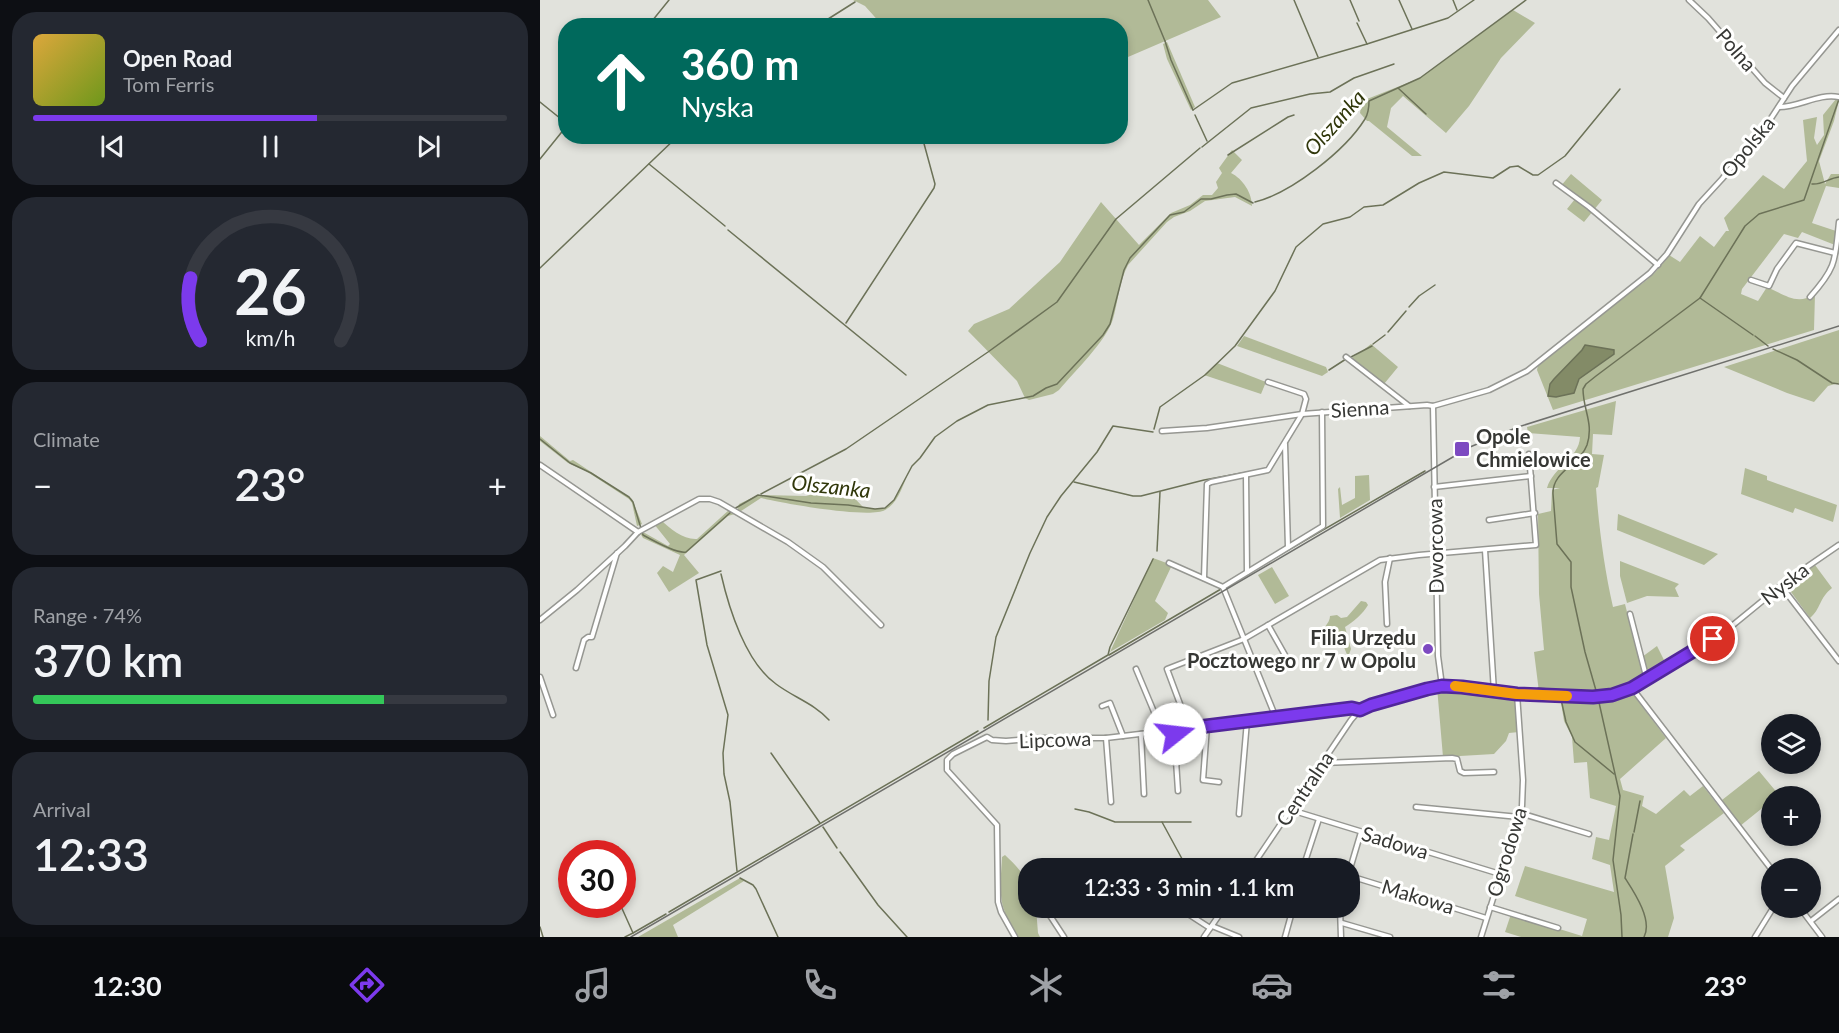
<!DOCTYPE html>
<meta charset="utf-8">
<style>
:root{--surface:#171b24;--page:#242831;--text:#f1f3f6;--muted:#9ea1a6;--line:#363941;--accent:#7c3aed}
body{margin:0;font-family:Lato,sans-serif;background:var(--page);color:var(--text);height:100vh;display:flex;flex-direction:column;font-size:22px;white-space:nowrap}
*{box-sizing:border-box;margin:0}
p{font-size:20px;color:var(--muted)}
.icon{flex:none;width:33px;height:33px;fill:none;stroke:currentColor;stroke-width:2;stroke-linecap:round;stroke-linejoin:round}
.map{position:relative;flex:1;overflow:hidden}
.panel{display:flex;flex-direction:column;gap:12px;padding:12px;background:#0d0f14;width:540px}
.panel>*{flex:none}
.banner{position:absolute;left:18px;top:18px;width:570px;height:126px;border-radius:24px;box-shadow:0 3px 9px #0003;background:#00695c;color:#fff;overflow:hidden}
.fabs{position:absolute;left:1221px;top:714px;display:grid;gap:12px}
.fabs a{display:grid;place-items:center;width:60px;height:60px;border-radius:50%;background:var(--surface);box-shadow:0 3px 9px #0003;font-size:30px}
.speed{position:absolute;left:18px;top:840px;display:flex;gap:12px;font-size:30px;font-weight:700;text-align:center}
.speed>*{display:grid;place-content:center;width:78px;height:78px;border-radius:50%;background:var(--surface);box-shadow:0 3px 9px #0003;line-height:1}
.speed .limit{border:9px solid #d22;background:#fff;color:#111}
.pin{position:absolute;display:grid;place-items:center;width:51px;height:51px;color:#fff;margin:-26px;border:3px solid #fff;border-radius:50%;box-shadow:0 2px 6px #0007}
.me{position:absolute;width:66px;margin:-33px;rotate:74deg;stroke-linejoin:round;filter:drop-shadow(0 0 4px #0008)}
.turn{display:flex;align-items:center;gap:21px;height:126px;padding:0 24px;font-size:27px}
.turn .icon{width:78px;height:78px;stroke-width:2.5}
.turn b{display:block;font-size:42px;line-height:51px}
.big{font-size:45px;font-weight:600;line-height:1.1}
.panel .tile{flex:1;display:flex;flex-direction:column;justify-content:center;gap:9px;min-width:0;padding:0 21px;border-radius:24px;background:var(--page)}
.panel .dial{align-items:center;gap:0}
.dial svg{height:156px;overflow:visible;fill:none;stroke:var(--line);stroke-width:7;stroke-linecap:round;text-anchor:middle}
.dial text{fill:var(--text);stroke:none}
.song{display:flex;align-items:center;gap:18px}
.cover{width:72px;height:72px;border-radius:9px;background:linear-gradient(135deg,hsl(40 70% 55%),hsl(80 70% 35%))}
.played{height:6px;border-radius:3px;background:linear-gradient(90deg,var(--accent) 60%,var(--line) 60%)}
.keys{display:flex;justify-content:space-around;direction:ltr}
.heat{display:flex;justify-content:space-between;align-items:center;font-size:33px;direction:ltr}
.charge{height:9px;border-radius:4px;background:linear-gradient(90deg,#34c759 74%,var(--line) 0)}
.trip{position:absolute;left:478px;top:858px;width:342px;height:60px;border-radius:24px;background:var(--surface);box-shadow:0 3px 9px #0003;font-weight:600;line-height:60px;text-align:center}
.dock{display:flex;height:96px;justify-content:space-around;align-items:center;background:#090b0e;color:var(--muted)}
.dock .icon{width:42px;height:42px}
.dock .current{color:var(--accent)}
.dock b{font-size:27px;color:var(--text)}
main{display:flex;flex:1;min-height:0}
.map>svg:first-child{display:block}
.green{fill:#b1ba97}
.water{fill:#838b67;stroke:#6c7258;stroke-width:1.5}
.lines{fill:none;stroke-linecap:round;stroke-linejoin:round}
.stream{stroke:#6c7258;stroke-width:1.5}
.minor-casing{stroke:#969792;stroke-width:7}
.minor{stroke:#fff;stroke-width:4}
.rail{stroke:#6f706c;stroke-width:1.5}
.route-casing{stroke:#51269a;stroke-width:15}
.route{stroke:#7c3aed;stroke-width:10}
.slow{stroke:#f59e0b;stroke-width:10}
.poi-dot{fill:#7d4ac1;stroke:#fffffe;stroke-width:2}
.labels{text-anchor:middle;stroke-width:6;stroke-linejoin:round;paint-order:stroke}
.street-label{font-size:20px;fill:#363734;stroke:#fffffe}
.poi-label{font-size:20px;font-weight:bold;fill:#363734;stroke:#fffffe;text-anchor:start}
.water-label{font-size:21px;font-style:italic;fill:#30370a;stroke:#fffffe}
</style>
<main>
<section class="panel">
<div class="tile">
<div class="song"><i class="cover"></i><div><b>Open Road</b><p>Tom Ferris</p></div></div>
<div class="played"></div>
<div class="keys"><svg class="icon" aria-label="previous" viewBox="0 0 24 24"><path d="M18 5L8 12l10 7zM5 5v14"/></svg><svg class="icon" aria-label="pause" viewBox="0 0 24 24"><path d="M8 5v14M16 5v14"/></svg><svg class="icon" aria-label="next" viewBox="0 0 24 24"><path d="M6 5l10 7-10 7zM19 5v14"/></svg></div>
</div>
<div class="tile dial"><svg viewBox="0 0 100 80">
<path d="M14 69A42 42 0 1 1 86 69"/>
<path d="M14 69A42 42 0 0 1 9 37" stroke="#7c3aed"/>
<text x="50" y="56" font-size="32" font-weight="700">26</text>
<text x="50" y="72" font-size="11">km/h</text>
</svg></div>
<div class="tile"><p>Climate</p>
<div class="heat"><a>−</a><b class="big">23°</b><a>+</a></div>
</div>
<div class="tile"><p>Range · 74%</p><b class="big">370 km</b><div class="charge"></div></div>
<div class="tile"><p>Arrival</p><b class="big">12:33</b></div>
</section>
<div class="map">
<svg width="1299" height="937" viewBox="0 0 1299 937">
<rect width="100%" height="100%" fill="#e1e2dc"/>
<g class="green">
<polygon points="313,0 668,0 681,17 581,60 580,26 342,25 325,6"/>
<polygon points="973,10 995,23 961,58 929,106 906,133 863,96 851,108 847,127 882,156 872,156 829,121 827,121 820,113 822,101 880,78"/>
<polygon points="627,42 655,107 651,110 627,59 623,44"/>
<path d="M 1296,99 L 1299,100 L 1294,121 L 1279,161 L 1285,184 L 1291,174 L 1299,174 L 1299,188 L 1286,186 L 1272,223 L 1296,231 L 1295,245 L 1262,232 L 1258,238 L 1244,234 L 1202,289 L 1201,294 L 1218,301 L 1227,287 C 1245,295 1257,306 1275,294 L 1274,330 L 1013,410 L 997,370 L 998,365 L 1084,295 C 1103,285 1117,273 1129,255 L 1140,262 L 1160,236 L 1174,247 L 1186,231 L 1189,231 L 1184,218 L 1223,175 L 1244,189 L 1267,161 L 1263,120 L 1277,117 L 1274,138 L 1277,145 L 1284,135 L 1283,115 Z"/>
<path d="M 692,150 L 702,160 L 691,173 C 703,179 712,193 712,206 L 695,197 L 665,201 L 650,211 L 634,217 L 627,222 L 588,265 C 579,282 578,302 573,319 C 567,340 534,372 519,390 L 513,394 L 489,400 L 485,398 L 477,381 L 428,331 L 434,324 L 469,309 L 520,262 L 561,202 L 599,245 L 631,213 L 650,205 L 663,195 L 672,195 L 678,188 L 676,182 L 682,173 L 679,168 Z"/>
<polygon points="1031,174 1062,200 1044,222 1027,209 1035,199 1020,187"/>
<polygon points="1299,330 1299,383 1288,386 1274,402 1247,393 1184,367"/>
<polygon points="704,336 786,367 788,372 782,376 697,346"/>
<polygon points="831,344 858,367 844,384 810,359 821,352"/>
<polygon points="677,363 726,382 721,394 664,375"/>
<path d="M 1076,401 L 1072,435 L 1053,434 L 1052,454 L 1064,455 L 1058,487 L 1056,488 C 1059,528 1064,567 1073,607 L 1085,604 L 1104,680 L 1081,690 L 1061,693 L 999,692 L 994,652 L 1004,650 L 999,594 L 998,514 L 1011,511 L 1012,490 L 1020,488 L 1007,488 C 1013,467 1039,459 1040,437 L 988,433 L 987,427 Z"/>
<polygon points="0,436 30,461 33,460 92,499 102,524 97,526 92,503 89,499 46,471 28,463 0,441"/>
<polygon points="1205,468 1227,476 1227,480 1297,505 1293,522 1255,508 1253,513 1201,494"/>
<polygon points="829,475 830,500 800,518 798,489 800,487 802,505 815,498 815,476"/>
<path d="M 367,476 C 362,488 357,504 345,510 C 330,519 241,503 221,498 L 198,513 L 188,516 L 144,555 L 159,573 L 129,592 L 117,573 L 123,566 L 133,572 L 140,555 L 103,538 L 100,533 L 103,532 L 128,546 L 130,544 L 114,524 L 121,520 C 130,529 144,540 157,539 L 190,509 L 197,513 L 199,504 L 218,495 L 266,496 L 280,492 L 299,482 L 323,507 L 335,509 L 345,508 L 354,500 Z"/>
<polygon points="1078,514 1178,554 1164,565 1077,530"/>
<polygon points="613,558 632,565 615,601 628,613 625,620 570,652"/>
<polygon points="1080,561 1139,584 1135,588 1139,597 1107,596 1087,603 1080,576"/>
<path d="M 1275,565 L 1292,588 C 1279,598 1281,609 1270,618 L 1251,592 L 1252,583 Z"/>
<polygon points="732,567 749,596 735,604 718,575"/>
<path d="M 821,601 L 826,602 L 828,605 C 823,614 813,622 805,627 L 811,649 L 808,657 L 799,635 L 795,631 L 791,631 L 781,637 C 781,628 790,624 790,616 L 797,615 L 801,618 L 807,617 Z"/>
<polygon points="1117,646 1126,664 1107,676 1102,657"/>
<polygon points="913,686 977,694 979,732 969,733 966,741 954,754 903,757 897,687"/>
<polygon points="1079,693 1090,693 1095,697 1126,738 1080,779 1083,790 1104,796 1102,806 1116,814 1144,790 1150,796 1163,786 1184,813 1140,846 1145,850 1125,866 1134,918 1128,937 981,937 965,932 971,914 1042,936 1047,919 975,896 985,866 1074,892 1070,865 1052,859 1056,837 1069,840 1076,806 1050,798 1047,762 1034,763 1032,737 1024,721 1020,696 1053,697"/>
<polygon points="1219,771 1239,795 1232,796 1231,801 1200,826 1182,800"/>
<path d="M 465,855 C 485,874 489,880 489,908 L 496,908 L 498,933 L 500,937 L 478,937 C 457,904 460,894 462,857 Z"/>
<polygon points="200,878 204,881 133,925 138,937 98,937"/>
</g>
<polygon class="water" points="1045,345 1074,350 1074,354 1039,379 1034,393 1016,397 1008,396 1010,384 1014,379 1042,350"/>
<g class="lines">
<g class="stream">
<polyline points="608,0 625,41"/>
<polyline points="754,0 778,57"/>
<polyline points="810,0 819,21"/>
<polyline points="859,0 872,29"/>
<polyline points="913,0 917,10"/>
<polyline points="817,23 827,44"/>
<polyline points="108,26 129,0"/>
<polyline points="277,26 315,2"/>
<polyline points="625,41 631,60 653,110"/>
<polyline points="858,88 886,114"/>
<polyline points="0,102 26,123"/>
<polyline points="653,110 692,83 827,44 908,18 934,0"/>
<polyline points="655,115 667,141"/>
<polyline points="662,147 711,108 770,94 790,92 814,78 854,64"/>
<polyline points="688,155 748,117 754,115"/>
<polyline points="0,159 25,128"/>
<polyline points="109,164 185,226"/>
<path d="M 1272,184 C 1282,185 1289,178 1299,177"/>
<path d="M 715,202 C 751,193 805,151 825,119 C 828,114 829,107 829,101 L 880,78 L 986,0"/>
<polyline points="188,230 366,375"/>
<polyline points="0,268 138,136"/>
<polyline points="1160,298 1213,335"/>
<polyline points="869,307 879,296 895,285"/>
<polyline points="306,323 394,188 395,184 383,140 383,136"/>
<polyline points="848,332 866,311"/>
<polyline points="1215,336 1228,346"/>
<polyline points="833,344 845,335"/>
<polyline points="1233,349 1257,360 1292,383 1299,384"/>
<polyline points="811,357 832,346"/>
<polyline points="789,370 806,359"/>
<polyline points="614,429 620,407 665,375 695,346 735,291 756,247 783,224 810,217 824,207 843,205 879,183 904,172 953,178 970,167 978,166 993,175 998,175 1025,156 1080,89"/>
<path d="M 0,439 L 30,463 L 51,473 L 89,497 L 93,502 L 103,535 C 112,540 137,554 146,552 L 191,512"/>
<polyline points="534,482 593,496 601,496 664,480 702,473"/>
<polyline points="221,494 306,449 448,352 517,302 576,219 660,148"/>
<polyline points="194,509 218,495 271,503 308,505 335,509 345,508 354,500 372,466 380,458 395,437 417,421 448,405 493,396 506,388 517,384 563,335 570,324 584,270 590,258 630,215 644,212 661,199 671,199 687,195 696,194 713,203"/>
<polyline points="617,551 620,492"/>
<polyline points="181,571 156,580 167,645 188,715 183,753 184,774 190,802 197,871"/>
<path d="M 181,574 C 189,609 206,663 236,684 C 253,697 275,704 289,720"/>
<polyline points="707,574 885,471"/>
<polyline points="569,655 681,589"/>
<polyline points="998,688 1019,690 1026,722 1035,742 1074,774"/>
<path d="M 1057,694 L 1045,652 L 1031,587 L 1031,562 L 1017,544 L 1013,494 C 1012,471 1040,465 1047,445 C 1054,423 1043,410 1043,389 L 1046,384 L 1056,376 L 1160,298 L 1205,226 L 1219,214 L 1264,200 L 1299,99"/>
<polyline points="1058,698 1080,796 1073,860 1081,915 1082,937"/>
<polyline points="448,720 449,681 456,637 490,553 507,517 521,496 557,452 573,426 613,432"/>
<polyline points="444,728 568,655 570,647 613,559"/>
<polyline points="231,753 280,823"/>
<polyline points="535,809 549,812 575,822 651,822"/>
<polyline points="622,822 647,868"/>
<polyline points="283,827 297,848"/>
<polyline points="1094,832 1100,801"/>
<path d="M 1093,834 L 1085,878 C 1094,892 1113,920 1104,937"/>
<polyline points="300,852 338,905 367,937"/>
<polyline points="66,854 78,847"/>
<polyline points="200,878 213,885 216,889 238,937"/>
<polyline points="80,904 93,933 85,937"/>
<polyline points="129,912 438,731"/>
<polyline points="0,927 3,937"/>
<polyline points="93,933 126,914"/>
</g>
<g class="minor-casing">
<g id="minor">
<polyline points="1149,0 1168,18 1225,83 1244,98"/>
<path d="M 1239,107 C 1260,107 1278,93 1299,97"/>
<polyline points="1016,183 1049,207 1118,265"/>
<polyline points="1211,280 1229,286 1237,269 1256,243 1295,253"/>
<path d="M 1270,297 C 1297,267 1295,260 1299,222"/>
<polyline points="806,357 869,406"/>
<polyline points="893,406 898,656 902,686"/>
<polyline points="622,431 667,428 762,414 887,405 893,406 949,390 987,371 1110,273 1127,254 1159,204 1182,179 1228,123 1252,86 1299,30"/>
<polyline points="745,444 748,547"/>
<polyline points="0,465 98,532"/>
<polyline points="706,475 707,572"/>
<polyline points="894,487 991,476"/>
<polyline points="949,520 995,513"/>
<polyline points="945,550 954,692"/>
<polyline points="629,563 683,587"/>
<polyline points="664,578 667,484 671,482 728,470 762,414 766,399 764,394 728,382"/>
<polyline points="1241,586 1299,661"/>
<polyline points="683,587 783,526 782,412"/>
<polyline points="683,587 736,718"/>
<polyline points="1090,614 1107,680"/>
<polyline points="0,620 37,590 85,546 98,532 159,499 170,499 179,502 248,542 283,567 341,625"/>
<polyline points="847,624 845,582 850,558"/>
<polyline points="728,625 750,664"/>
<polyline points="36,668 44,640 48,637 52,637 77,553"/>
<polyline points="596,669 622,731"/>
<polyline points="0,677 13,715"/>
<polyline points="1092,688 1232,870"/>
<polyline points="562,706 570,703 583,736"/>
<polyline points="667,726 663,780 679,782"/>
<polyline points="649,728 627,669 704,639 840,560 879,555 996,545 989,454"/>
<polyline points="634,730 638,791"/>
<polyline points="601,734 604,794"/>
<polyline points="566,738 571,802"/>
<polyline points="783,763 912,758 917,759 920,771 924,773 954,772"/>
<polyline points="876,807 979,817"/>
<polyline points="751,810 960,874"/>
<polyline points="980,813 1049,834"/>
<polyline points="699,814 707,721"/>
<polyline points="711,868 811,720 817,713 827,706 887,689 902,686 922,687 977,694 1053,697 1079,693 1107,680 1182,634 1248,580 1299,545"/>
<polyline points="763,868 779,819"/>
<polyline points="810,869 821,832"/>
<polyline points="810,876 946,918"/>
<polyline points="950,907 1018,928"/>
<polyline points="505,908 524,937"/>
<polyline points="639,908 670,928"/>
<polyline points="800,908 801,937"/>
<polyline points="1260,908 1282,937"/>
<polyline points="1271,921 1299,899"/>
<polyline points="802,923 850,937"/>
<polyline points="672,926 699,937"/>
<polyline points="475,937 461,912 458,902 457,825 407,770 407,760 413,754 447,737 452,740 466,741 500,738 566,738 801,710 812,708 819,710"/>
<polyline points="664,937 684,908"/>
<polyline points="745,937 753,908"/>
<polyline points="941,937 982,806 983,780 977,694"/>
<polyline points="1215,937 1233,908"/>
</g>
</g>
<use href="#minor" class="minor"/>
<polyline class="rail" points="91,937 930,447 978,427 1299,326"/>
</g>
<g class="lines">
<g class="route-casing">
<polyline id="route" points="635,734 634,730 812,708 820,710 831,705 887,689 902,686 922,687 977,694 1053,697 1072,695 1092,688 1173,639"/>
</g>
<use href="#route" class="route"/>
<polyline class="slow" points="915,686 977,694 1027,696"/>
</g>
<g class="poi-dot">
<rect x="914" y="441" width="16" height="16" rx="3"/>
<circle cx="888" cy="649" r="6"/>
</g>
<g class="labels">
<g class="street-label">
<text transform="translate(1196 50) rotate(49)" y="7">Polna</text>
<text transform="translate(1208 147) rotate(-51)" y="7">Opolska</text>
<text transform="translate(820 409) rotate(-4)" y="7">Sienna</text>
<text transform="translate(896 546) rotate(-91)" y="7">Dworcowa</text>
<text transform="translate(1245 584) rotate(-38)" y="7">Nyska</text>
<text transform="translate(515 740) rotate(-2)" y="7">Lipcowa</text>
<text transform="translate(765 789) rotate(-56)" y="7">Centralna</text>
<text transform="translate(855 843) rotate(17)" y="7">Sadowa</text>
<text transform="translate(967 852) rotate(-73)" y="7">Ogrodowa</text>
<text transform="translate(878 897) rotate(17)" y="7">Makowa</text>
</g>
<g class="poi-label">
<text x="936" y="444">Opole<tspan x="936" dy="23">Chmielowice</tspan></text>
<text x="876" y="645" text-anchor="end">Filia Urzędu<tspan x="876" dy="23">Pocztowego nr 7 w Opolu</tspan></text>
</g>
<g class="water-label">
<text transform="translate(795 123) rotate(-48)" y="7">Olszanka</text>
<text transform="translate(291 487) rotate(6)" y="7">Olszanka</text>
</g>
</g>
</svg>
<div class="fabs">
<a><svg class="icon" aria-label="layers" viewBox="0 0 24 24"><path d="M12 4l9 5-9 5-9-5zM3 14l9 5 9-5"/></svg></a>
<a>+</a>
<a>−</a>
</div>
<div class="speed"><div class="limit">30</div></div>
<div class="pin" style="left:1173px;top:639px;background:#d93025"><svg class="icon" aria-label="arrive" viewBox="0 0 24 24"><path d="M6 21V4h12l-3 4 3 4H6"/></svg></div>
<svg class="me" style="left:635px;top:734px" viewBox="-20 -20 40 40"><circle r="19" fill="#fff"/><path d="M0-13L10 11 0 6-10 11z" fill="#7c3aed"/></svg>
<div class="trip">12:33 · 3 min · 1.1 km</div>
<div class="banner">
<div class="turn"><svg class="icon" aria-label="ahead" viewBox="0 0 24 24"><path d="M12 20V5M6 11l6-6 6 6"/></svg><div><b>360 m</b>Nyska</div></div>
</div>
</div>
</main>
<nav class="dock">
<b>12:30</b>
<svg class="icon current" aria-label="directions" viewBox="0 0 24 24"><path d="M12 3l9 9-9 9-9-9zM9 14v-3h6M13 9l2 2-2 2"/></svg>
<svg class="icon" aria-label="music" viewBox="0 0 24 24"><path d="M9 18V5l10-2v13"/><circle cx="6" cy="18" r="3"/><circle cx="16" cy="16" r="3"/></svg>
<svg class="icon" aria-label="phone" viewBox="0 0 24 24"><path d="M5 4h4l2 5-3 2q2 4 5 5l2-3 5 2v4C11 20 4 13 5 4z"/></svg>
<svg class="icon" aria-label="climate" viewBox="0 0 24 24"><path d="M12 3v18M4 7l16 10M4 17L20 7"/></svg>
<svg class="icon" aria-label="car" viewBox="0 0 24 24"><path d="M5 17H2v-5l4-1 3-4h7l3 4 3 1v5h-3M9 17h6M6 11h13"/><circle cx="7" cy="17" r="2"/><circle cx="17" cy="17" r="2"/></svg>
<svg class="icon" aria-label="filters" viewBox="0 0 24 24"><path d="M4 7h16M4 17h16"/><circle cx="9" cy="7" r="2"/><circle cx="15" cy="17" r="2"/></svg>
<b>23°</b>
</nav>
